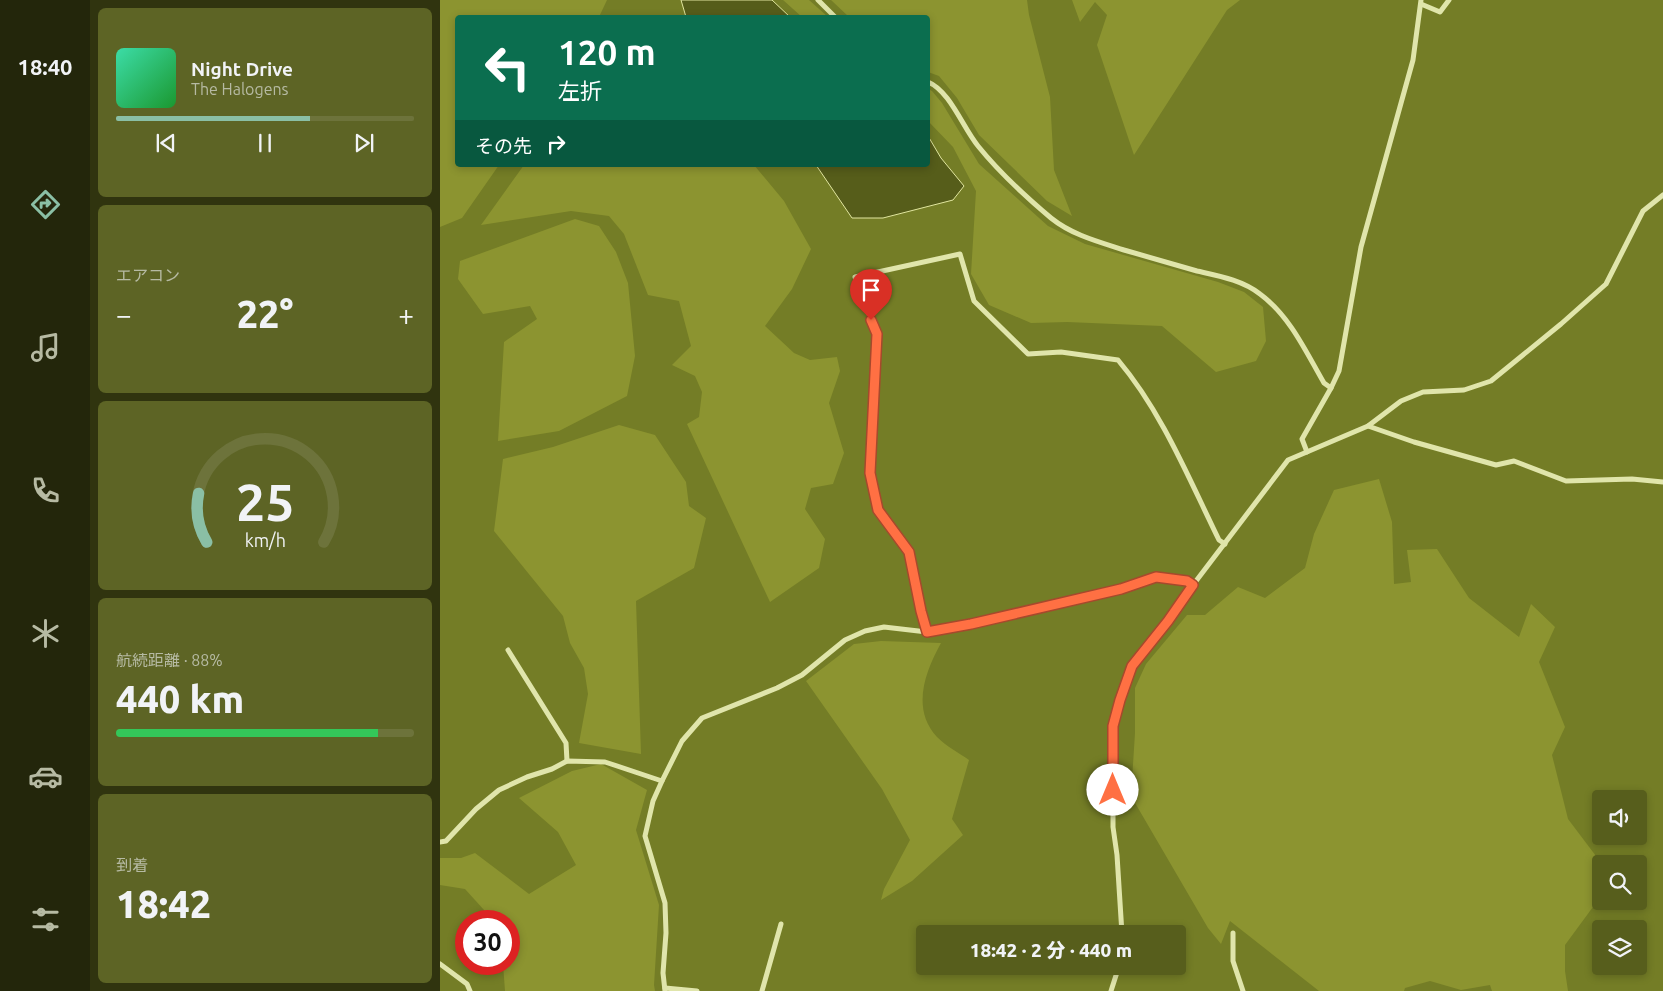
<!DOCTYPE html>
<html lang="ja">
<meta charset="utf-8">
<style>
:root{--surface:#575e1c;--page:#5d6425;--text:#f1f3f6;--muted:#b6baa3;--line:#6d733b;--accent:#8abfa5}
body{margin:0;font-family:Ubuntu,"Noto Sans JP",sans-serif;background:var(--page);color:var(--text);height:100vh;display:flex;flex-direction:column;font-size:19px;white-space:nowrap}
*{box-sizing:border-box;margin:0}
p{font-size:16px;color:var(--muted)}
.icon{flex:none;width:28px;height:28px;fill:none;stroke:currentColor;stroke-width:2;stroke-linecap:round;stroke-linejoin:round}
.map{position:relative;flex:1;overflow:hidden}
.drawer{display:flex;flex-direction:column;gap:8px;padding:8px;background:#30340f;width:350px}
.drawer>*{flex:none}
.hud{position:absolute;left:15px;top:15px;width:475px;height:152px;border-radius:5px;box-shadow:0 2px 8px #0003;background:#0b6e4f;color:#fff;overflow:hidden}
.buttons{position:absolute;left:1152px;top:790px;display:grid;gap:10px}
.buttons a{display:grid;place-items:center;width:55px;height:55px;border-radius:5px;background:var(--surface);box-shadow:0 2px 8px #0003;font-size:25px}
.speed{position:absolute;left:15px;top:910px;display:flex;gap:10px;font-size:25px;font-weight:700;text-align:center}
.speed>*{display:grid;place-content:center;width:65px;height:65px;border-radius:50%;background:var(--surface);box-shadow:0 2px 8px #0003;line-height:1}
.speed .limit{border:8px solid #d22;background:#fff;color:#111}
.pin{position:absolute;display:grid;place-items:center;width:42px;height:42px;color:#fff;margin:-51px -21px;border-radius:50% 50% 50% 0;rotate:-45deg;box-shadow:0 0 5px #0007}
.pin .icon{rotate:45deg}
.me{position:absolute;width:55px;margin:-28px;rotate:0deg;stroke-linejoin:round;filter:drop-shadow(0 0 4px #0008)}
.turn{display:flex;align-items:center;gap:18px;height:105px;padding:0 20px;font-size:22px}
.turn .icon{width:65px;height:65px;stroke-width:2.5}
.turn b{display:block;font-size:35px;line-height:42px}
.then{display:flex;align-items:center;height:48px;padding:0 20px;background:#0003;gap:10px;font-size:19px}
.big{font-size:38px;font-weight:800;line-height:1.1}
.drawer .widget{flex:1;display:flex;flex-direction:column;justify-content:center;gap:8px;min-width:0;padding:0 18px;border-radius:8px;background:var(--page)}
.drawer .dial{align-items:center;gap:0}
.dial svg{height:130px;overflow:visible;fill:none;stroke:var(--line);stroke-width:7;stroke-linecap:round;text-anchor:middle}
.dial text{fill:var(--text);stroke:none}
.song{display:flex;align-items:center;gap:15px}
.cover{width:60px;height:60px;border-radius:8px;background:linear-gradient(135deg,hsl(160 70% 55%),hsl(130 70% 35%))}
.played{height:5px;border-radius:2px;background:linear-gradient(90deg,var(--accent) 65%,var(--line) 65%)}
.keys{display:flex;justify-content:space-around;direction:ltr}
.heat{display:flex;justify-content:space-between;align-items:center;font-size:28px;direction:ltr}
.charge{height:8px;border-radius:4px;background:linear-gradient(90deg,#34c759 88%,var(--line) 0)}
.trip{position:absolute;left:476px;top:925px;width:270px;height:50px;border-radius:5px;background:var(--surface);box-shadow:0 2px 8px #0003;font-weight:800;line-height:50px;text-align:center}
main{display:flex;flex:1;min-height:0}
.tab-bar{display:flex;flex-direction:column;width:90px;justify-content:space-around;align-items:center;background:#23260b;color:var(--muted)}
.tab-bar .icon{width:35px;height:35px}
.tab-bar .active{color:var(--accent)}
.tab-bar b{font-size:22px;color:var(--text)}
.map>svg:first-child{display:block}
.green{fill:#8c9430}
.water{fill:#565d1a;stroke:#e1e69f}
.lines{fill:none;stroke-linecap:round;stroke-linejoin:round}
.minor{stroke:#e0e5ab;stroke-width:5}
.route-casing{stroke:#a6492c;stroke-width:12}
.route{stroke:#ff7043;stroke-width:9}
</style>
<main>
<nav class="tab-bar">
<b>18:40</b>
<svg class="icon active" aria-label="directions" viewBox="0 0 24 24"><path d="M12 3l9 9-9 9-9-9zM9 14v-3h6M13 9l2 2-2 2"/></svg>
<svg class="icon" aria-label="music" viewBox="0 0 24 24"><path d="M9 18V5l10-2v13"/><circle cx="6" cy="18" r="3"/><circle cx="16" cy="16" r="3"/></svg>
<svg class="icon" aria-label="phone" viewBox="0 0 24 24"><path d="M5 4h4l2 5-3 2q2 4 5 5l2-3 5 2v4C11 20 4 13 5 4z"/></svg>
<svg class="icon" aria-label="climate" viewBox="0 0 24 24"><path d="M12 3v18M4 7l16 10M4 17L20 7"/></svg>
<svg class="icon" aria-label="car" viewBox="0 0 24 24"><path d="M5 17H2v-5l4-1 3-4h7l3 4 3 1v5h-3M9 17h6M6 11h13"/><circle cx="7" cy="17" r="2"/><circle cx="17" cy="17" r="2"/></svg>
<svg class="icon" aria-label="filters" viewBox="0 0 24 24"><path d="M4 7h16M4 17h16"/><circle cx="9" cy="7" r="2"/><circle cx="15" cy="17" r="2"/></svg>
</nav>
<section class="drawer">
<div class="widget">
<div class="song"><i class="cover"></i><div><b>Night Drive</b><p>The Halogens</p></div></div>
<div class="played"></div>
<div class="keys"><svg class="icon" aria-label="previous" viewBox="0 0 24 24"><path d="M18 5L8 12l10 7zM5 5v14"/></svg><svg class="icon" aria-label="pause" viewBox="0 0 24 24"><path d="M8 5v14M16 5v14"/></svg><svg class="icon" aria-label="next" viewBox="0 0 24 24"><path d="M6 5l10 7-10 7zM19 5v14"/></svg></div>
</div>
<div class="widget"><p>エアコン</p>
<div class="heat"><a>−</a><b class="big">22°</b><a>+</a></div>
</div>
<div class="widget dial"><svg viewBox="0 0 100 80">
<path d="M14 69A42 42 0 1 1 86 69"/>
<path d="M14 69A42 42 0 0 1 9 39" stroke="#8abfa5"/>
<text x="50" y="56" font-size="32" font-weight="700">25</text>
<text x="50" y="72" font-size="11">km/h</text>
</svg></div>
<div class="widget"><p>航続距離 · 88%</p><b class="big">440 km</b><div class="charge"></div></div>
<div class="widget"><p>到着</p><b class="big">18:42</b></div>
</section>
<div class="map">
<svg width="1223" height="991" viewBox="0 0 1223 991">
<rect width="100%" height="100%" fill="#747d26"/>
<g class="green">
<polygon points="0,0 167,0 159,17 18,18 18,165 59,165 22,218 0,227"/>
<polygon points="343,0 369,0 388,17 362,17"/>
<polygon points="391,0 587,0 589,15 610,97 614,170 632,216 607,201 539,135 517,98 499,76 488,72 488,18 409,17"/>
<polygon points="632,0 800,0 787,10 694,155 657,45 667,15 655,2 640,22"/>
<polygon points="488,89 492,91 502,103 539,164 608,226 645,244 778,282 804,292 823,307 826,341 816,361 776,372 722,326 627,322 591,323 549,305 531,274 536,191 513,147 488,121"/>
<polygon points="84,165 314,165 344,201 371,249 352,289 325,326 354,353 370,360 397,357 400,371 389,403 404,453 393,484 371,488 365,509 385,539 379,568 330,602 247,424 259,417 262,392 255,376 232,365 251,346 239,301 208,295 184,234 169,216 131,211 41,225"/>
<polygon points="135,219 159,226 176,252 188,283 195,356 187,396 119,431 58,441 64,342 97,319 90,306 43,314 18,279 20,261"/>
<polygon points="179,425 215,435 246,482 249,506 266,518 254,568 196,601 201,754 139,743 148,694 144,668 130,643 123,616 54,531 63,459 113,447"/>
<polygon points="939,479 952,522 954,584 971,582 967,550 997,549 1029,598 1079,637 1091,604 1115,627 1099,662 1125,727 1112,755 1128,819 1162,864 1161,896 1125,945 1125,971 1128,991 1052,991 1050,985 1021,990 990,981 965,988 964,991 879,991 790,921 781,944 768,928 691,796 695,733 695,688 706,664 747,615 765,615 798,587 825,598 865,568 874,534 894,490"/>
<path d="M 441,641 L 501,643 C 485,672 471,709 497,737 C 506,746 519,753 529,760 L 512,819 L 523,835 L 472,881 L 441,900 L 444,889 L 470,840 L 442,789 L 366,681 L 414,644 Z"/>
<polygon points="161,764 207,790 196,830 219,905 214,985 215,991 65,991 63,964 69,964 69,921 54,921 25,889 0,885 0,858 21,858 35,853 89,894 136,865 118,832 79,798 132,771"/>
</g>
<g class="water">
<polygon points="241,0 332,0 350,17 246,17"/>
<polygon points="488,136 501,158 524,186 513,200 443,218 412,218 376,165 488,165"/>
</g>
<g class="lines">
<g class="minor">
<polyline points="378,0 396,18"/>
<polyline points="981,4 1000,12 1009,0"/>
<path d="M 488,82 C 510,91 523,128 538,146 C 559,172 586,197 611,218 C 632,235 659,242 684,250 C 708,257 732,264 757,271 C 779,276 802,280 820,294 C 850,316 866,352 884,383 L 891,388"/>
<polyline points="928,426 974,442 1056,465 1074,461 1126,481 1192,479 1223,482"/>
<polyline points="867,452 862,439 891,388 899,371 921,247 973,60 981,0"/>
<path d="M 487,632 L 481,611 L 469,552 L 438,510 L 430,473 L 437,335 L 415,277 L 520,254 L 534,301 L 588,354 L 621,352 L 678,360 C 722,412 749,479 779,540 L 785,544"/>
<polyline points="68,650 126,743 127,761"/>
<polyline points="0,842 6,841 36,809 59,790 87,777 112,769 127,761 165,762 222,781"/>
<polyline points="793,933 793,961 803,991"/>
<polyline points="682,934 677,855 673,827 673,727 680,700 692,666 728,621 753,585 848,460 928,426 961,401 983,392 1024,390 1051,381 1121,324 1166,284 1203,211 1223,195"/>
<polyline points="0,964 27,984 30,991"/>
<polyline points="225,988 257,991"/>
<polyline points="225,991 223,973 226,933 225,903 205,836 213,801 222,781 242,741 262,718 337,688 362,675 405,640 425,631 444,627 487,632 531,624 681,589 716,577 747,581 753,585"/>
<polyline points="322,991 341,924"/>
<polyline points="671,991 679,966"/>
</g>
</g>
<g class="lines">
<g class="route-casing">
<polyline id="route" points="431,320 437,334 430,473 438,510 469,552 481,611 487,632 531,624 681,589 716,577 747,581 753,585 728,621 692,666 680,700 673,726 673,790"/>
</g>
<use href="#route" class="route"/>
</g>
</svg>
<div class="buttons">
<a><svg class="icon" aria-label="sound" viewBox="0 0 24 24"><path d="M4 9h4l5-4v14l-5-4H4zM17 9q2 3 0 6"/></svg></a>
<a><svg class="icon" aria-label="search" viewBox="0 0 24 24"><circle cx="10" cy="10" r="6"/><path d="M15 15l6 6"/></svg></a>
<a><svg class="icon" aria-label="layers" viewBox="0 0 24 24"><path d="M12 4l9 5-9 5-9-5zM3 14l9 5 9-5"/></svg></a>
</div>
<div class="speed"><div class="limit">30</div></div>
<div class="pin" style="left:431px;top:320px;background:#d93025"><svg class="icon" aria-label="arrive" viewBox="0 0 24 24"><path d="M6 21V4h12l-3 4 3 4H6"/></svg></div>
<svg class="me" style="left:673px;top:790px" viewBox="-20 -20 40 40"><circle r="19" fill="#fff"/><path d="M0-13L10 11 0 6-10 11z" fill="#ff7043"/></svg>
<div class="trip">18:42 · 2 分 · 440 m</div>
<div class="hud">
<div class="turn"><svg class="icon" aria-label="left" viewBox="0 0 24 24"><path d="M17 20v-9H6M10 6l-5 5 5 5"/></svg><div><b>120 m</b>左折</div></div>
<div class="then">その先<svg class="icon" aria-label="right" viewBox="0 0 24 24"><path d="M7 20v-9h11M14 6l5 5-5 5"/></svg></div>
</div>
</div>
</main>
